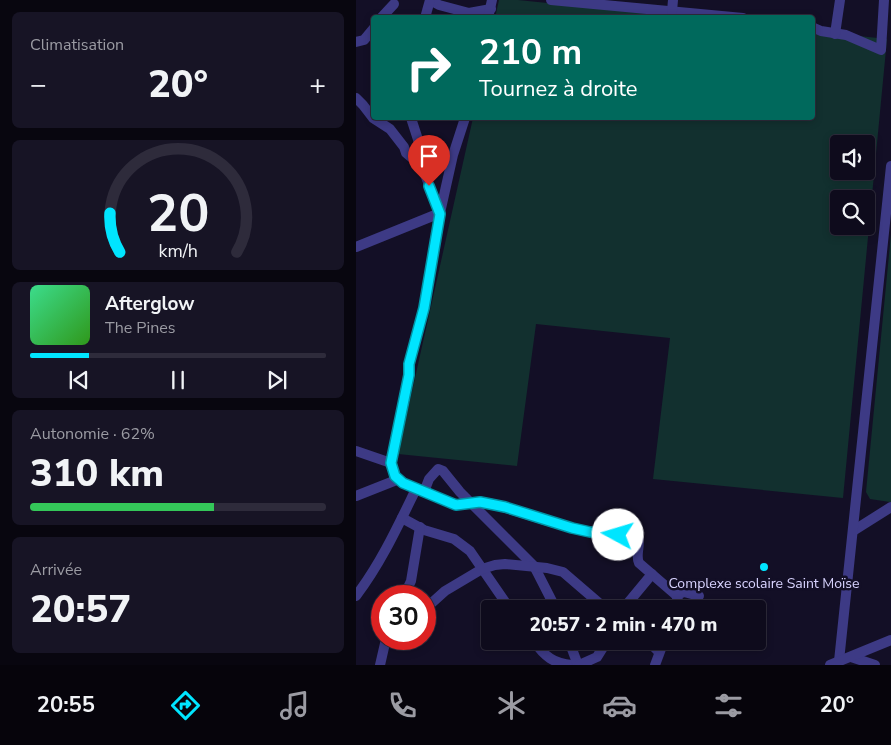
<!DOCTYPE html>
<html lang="fr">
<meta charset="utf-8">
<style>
:root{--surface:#0e0b1c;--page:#171425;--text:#f1f3f6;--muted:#9b9ba3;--line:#2e2b3b;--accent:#00e5ff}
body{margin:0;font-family:"Nunito Sans",sans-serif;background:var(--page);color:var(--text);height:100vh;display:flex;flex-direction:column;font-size:19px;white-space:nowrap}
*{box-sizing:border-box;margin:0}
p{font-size:16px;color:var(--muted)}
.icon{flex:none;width:28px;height:28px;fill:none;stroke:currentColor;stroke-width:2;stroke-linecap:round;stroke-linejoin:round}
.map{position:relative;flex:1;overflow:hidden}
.drawer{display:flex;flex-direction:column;gap:12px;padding:12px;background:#08060f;width:356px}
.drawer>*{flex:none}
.banner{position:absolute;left:15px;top:15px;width:444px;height:105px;border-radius:5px;box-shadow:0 2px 8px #0003,0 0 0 1px var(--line);background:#00695c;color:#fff;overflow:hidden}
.fabs{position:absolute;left:474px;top:135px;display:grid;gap:10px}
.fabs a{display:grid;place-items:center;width:45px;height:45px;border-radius:5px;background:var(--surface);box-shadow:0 2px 8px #0003,0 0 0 1px var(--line);font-size:25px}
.speed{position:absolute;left:15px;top:585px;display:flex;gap:10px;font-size:25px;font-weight:700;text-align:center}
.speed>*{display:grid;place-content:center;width:65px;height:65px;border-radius:50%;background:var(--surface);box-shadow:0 2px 8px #0003,0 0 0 1px var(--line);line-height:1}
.speed .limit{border:8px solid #d22;background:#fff;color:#111}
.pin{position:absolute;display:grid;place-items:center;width:42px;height:42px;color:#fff;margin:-51px -21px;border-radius:50% 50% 50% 0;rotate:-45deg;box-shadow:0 0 5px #0007}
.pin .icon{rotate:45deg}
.me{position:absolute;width:55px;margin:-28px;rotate:276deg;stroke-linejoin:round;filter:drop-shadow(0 0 4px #0008)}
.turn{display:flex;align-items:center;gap:18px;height:105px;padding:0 25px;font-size:22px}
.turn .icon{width:65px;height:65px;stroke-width:2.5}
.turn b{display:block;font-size:35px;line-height:42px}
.big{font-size:38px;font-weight:800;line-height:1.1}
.drawer .tile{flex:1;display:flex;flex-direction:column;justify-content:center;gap:8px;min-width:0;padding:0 18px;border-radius:8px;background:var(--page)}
.drawer .dial{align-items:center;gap:0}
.dial svg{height:130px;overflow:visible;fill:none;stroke:var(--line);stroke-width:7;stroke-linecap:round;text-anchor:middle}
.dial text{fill:var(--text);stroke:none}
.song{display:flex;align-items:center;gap:15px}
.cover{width:60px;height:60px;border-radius:8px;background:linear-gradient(135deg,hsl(150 70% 55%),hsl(110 70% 35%))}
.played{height:5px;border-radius:2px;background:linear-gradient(90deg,var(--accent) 20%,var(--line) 20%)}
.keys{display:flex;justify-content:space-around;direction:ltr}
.heat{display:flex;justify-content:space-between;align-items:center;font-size:28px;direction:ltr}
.charge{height:8px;border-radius:4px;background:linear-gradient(90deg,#34c759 62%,var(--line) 0)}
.trip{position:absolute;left:125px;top:600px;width:285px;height:50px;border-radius:5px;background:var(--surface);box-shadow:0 2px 8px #0003,0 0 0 1px var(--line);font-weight:800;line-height:50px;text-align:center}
.dock{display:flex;height:80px;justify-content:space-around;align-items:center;background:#06040b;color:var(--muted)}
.dock .icon{width:35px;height:35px}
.dock .selected{color:var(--accent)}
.dock b{font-size:22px;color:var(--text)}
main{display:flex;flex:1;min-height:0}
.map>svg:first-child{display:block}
.green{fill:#12302f;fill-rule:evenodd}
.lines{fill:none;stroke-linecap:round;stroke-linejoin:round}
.minor{stroke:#3d3a85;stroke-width:10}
.route-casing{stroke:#0095a6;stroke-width:12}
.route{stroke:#00e5ff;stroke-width:9}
.poi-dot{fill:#00e5ff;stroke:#130f26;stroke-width:2}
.labels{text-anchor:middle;stroke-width:5;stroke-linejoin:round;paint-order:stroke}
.poi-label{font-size:14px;fill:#d9d4ff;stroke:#130f26}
</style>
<main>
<section class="drawer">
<div class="tile"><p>Climatisation</p>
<div class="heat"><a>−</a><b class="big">20°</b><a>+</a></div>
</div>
<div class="tile dial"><svg viewBox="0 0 100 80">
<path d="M14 69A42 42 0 1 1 86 69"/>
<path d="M14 69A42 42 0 0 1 8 45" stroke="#00e5ff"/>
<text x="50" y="56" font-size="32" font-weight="700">20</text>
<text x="50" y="72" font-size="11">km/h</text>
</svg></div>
<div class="tile">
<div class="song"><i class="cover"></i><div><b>Afterglow</b><p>The Pines</p></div></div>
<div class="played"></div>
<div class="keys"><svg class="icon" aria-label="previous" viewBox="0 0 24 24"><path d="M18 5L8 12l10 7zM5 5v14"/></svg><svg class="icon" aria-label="pause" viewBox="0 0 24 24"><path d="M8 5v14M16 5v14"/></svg><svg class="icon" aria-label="next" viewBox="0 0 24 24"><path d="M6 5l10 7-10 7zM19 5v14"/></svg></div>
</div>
<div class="tile"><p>Autonomie · 62%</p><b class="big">310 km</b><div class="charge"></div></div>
<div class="tile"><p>Arrivée</p><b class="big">20:57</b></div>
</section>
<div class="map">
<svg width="535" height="665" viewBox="0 0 535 665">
<rect width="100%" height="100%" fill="#130f26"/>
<g class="green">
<polygon points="143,0 162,0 328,17 139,18"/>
<path d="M 456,31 L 531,39 L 487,498 L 297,479 L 314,338 L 180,324 L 161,466 L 42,454 L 117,118 L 456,118 ZM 482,144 L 510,144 L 510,171 L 482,171 ZM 482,199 L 510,199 L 510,226 L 482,226 Z"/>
<polygon points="535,234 535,502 534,502 514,499 510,492"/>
</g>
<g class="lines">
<g class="minor">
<polyline points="74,0 83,5 113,13 135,9"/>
<polyline points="195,0 387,18"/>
<polyline points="316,11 317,0"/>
<polyline points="25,18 38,4"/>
<polyline points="69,18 74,0"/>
<polyline points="132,18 136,0"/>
<polyline points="456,27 465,31 490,35 525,50 528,0"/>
<polyline points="479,34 484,0"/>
<polyline points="0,42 8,40 18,28"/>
<polyline points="0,98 7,105 17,118 34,129 48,147 50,153 62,163 68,172 84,213 0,247"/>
<polyline points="55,118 67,155 68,171"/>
<path d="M 109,118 L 97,155 L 84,213 L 68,308 L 53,364 L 53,375 L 35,463 L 39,476 L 47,483 L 100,505 L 124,502 L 137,504 L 198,523 L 234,532 L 282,538 C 285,546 279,554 283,563 L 320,595 L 322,600 L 320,609"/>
<polyline points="0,451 35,463"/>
<polyline points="68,492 73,479 82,469 87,471 104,492 178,566 200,609"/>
<polyline points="0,496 43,479"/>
<polyline points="46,518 68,530 98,539 114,551 154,609"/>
<polyline points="497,531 535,507"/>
<polyline points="320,595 328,592 343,596"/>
<path d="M 0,596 C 25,563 42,526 60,489"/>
<polyline points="48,596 55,581 64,527"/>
<polyline points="69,609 89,591 126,569 139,565 149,564 191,568 207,572 250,609"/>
<polyline points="267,609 296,574"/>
<path d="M 178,641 C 188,656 198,664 216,665"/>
<polyline points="213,641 222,665"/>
<polyline points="292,641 303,652"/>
<polyline points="495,657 519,665"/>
<polyline points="483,661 535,166"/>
<polyline points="24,665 30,639"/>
<polyline points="223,665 241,657 251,641"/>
<polyline points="299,665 308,641"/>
<polyline points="474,665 535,640"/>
</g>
</g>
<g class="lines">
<g class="route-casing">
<polyline id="route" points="73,186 84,214 68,308 53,364 53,375 35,463 39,476 47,483 100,505 124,502 149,507 216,528 234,532 262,535"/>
</g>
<use href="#route" class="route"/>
</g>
<circle class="poi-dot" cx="408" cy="567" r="5"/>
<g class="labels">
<g class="poi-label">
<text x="408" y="588">Complexe scolaire Saint Moïse</text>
</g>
</g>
</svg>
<div class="fabs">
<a><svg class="icon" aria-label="sound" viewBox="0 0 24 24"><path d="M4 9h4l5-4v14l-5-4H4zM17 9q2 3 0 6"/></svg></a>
<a><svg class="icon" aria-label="search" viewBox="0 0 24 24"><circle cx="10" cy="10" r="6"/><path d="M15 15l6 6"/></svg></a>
</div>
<div class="speed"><div class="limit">30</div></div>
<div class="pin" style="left:73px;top:186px;background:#d93025"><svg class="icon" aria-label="arrive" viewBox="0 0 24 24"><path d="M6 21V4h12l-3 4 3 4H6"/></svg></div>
<svg class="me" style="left:262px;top:535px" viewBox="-20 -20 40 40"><circle r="19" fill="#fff"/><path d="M0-13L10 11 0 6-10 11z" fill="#00e5ff"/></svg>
<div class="trip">20:57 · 2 min · 470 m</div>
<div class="banner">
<div class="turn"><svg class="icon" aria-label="right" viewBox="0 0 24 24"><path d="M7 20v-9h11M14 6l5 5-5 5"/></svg><div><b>210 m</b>Tournez à droite</div></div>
</div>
</div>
</main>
<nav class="dock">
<b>20:55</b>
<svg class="icon selected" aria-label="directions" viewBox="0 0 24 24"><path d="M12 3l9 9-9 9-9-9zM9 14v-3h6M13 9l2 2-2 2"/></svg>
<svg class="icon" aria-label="music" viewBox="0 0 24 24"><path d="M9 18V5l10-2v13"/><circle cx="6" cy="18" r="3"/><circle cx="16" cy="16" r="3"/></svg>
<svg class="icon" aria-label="phone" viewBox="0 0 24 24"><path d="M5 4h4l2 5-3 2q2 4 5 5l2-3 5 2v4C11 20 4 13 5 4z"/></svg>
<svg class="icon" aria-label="climate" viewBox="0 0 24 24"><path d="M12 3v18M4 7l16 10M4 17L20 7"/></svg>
<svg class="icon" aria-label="car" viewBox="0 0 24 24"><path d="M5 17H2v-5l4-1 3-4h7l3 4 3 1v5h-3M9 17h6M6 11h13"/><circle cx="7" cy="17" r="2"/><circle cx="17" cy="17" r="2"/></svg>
<svg class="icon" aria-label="filters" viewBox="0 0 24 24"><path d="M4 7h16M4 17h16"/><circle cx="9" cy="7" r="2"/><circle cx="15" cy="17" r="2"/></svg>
<b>20°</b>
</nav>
